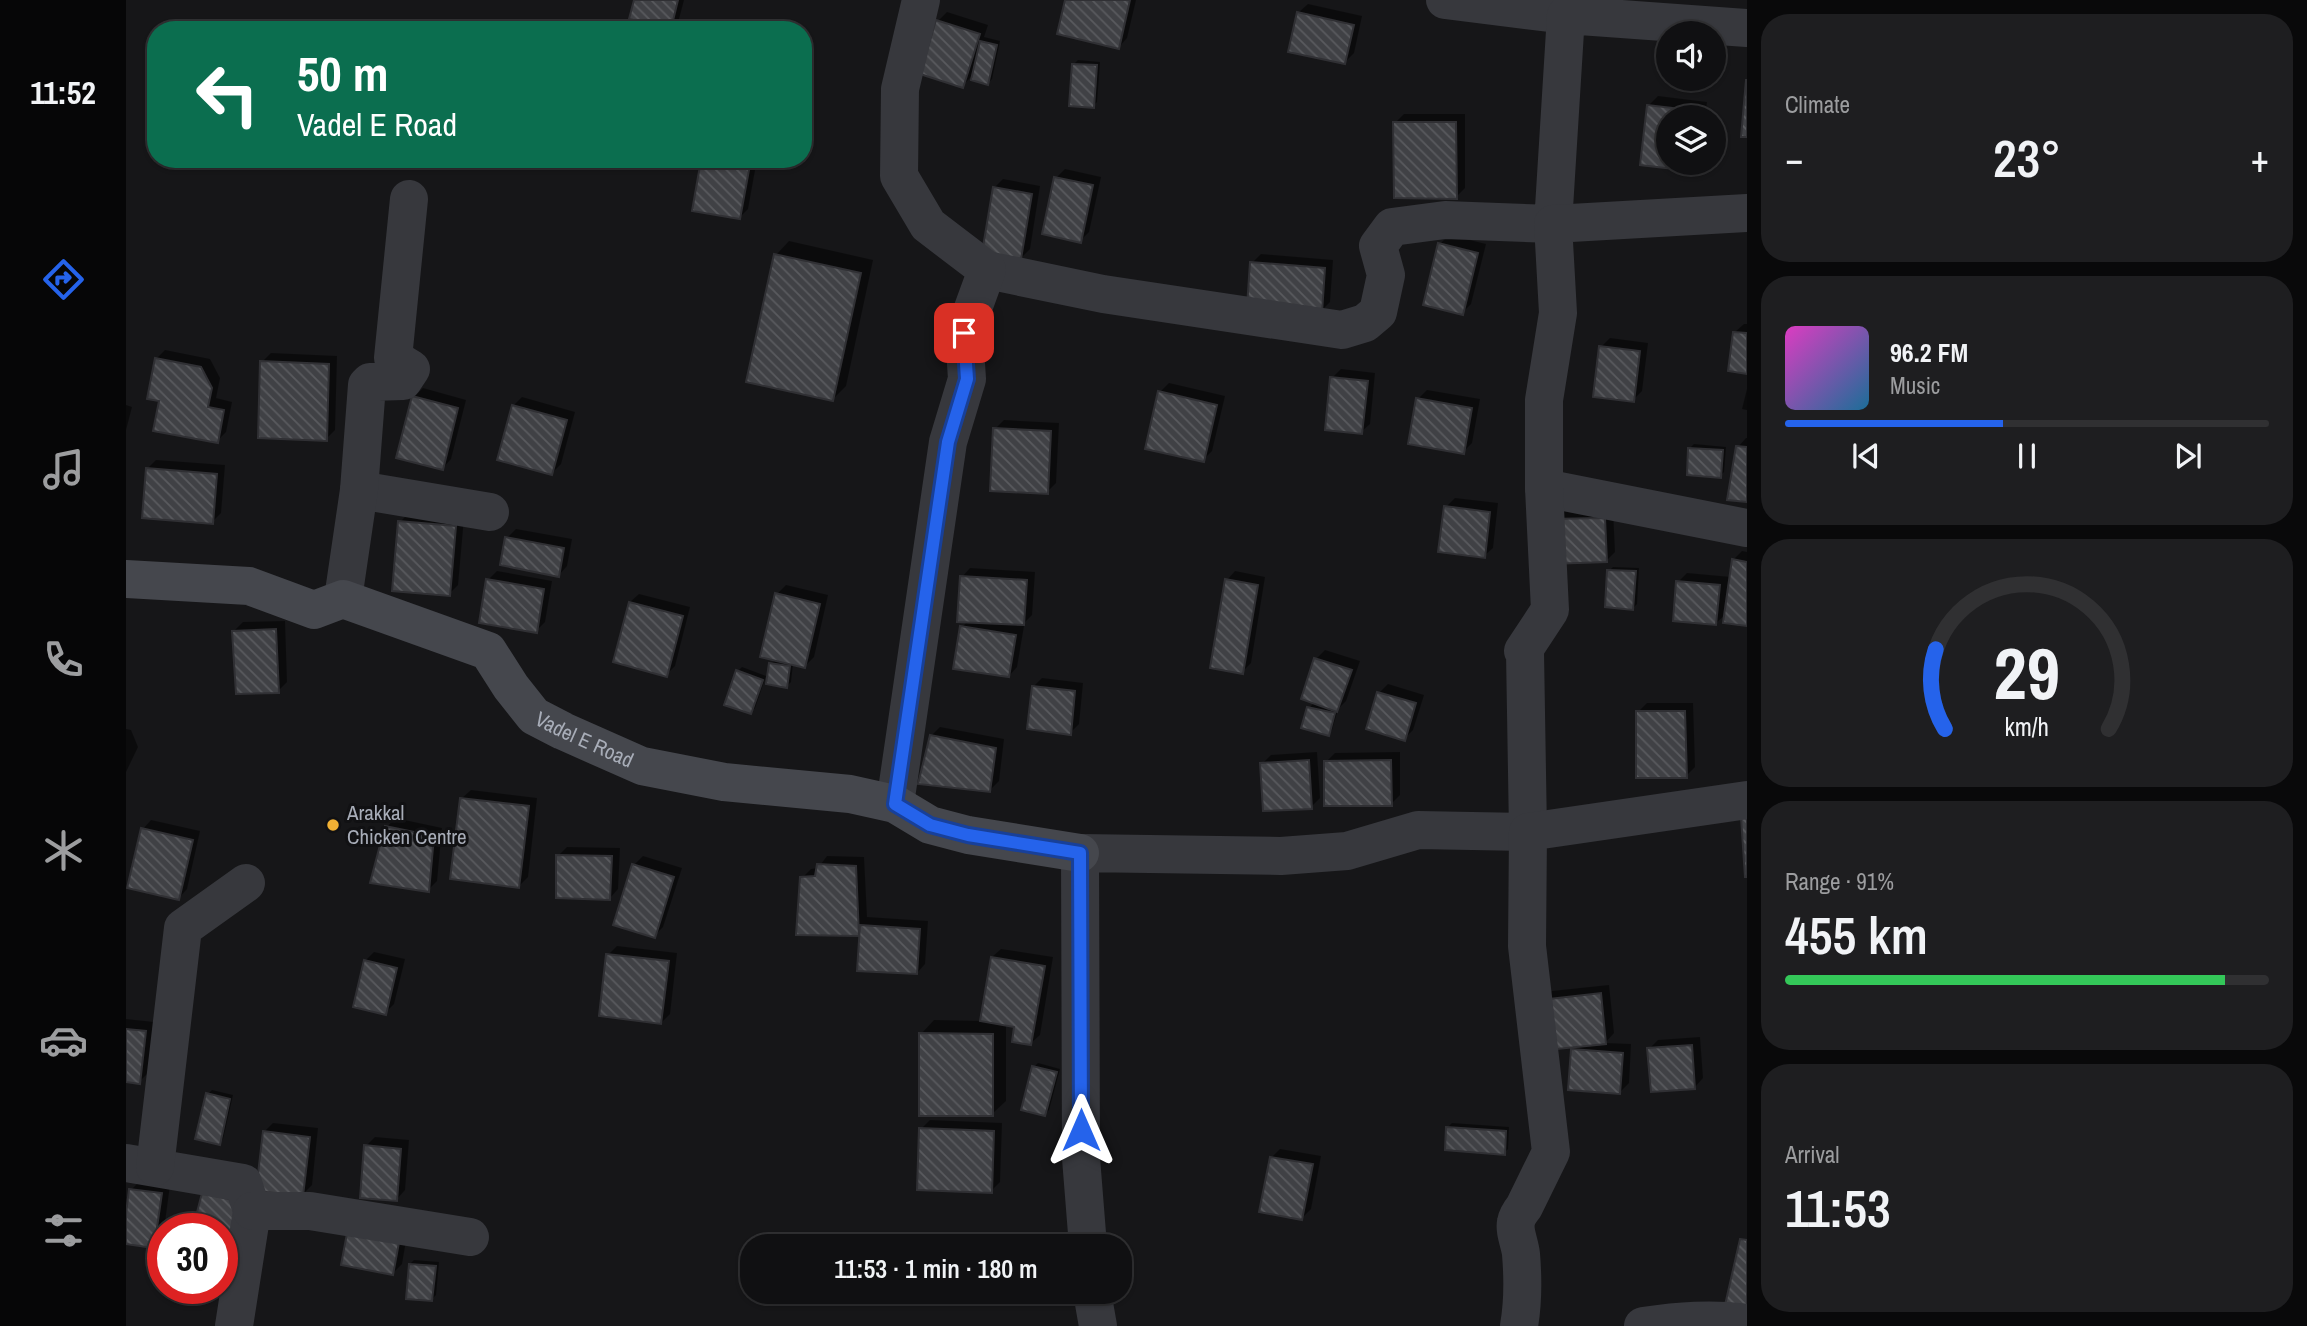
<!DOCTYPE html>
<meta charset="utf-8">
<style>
:root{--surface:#101012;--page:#1e1e20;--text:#f1f3f6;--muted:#9c9d9f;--line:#303032;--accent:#2563eb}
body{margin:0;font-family:"Archivo Narrow",sans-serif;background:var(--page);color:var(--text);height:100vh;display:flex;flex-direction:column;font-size:26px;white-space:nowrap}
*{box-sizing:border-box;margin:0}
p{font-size:23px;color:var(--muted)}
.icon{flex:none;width:38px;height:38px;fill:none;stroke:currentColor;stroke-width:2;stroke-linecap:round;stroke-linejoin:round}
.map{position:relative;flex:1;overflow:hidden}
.panel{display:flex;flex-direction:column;gap:14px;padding:14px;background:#09090a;width:560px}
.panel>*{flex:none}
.hud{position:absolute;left:21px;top:21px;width:665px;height:147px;border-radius:28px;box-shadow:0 2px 5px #0004,0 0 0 2px var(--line);background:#0b6e4f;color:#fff;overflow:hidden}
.tools{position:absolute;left:1530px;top:21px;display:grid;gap:14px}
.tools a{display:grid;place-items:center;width:70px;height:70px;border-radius:50%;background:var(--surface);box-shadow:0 2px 5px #0004,0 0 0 2px var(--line);font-size:35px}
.speed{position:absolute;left:21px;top:1213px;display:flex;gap:14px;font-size:35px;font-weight:700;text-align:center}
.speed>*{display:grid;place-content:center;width:91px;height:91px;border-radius:50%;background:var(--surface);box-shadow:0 2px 5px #0004,0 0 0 2px var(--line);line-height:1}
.speed .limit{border:10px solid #d22;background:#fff;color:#111}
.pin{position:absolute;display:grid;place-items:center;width:60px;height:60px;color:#fff;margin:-30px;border-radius:14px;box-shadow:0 4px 10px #0006}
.me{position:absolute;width:77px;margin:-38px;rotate:0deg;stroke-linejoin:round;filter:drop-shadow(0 0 5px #0008)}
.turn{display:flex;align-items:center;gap:24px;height:147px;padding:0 35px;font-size:32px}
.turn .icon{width:91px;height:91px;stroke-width:2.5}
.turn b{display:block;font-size:49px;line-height:60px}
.big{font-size:52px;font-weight:600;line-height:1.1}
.panel .widget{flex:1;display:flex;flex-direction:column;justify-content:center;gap:10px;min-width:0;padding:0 24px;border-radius:28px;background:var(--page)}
.panel .dial{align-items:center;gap:0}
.dial svg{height:182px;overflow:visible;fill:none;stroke:var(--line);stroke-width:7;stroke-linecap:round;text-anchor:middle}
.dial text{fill:var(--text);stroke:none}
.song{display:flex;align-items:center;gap:21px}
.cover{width:84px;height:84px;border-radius:10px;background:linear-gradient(135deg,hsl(310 70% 55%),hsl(200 70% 35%))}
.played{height:7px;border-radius:4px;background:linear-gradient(90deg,var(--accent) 45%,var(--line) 45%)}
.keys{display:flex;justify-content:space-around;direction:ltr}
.heat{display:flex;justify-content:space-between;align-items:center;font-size:38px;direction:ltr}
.charge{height:10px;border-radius:5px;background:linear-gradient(90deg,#34c759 91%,var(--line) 0)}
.trip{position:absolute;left:614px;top:1234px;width:392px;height:70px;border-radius:28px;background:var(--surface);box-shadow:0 2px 5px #0004,0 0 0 2px var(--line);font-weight:600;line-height:70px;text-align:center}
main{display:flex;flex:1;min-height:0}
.tabs{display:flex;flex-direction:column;width:126px;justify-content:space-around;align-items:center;background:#060607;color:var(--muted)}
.tabs .icon{width:49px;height:49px}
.tabs .on{color:var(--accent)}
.tabs b{font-size:32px;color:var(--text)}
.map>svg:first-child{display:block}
.shadow{fill:#0007}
.building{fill:url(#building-back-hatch);stroke:#303034;stroke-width:2}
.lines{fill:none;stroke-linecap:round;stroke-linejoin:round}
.street{stroke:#37383d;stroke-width:38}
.secondary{stroke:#45474d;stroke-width:38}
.route-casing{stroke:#184099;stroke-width:18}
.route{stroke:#2563eb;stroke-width:12}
.poi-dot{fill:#f2b134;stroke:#111113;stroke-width:2.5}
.labels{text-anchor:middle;stroke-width:6;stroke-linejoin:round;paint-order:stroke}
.street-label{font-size:21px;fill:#a8adb8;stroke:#111113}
.poi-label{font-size:21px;fill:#a8adb8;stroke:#111113;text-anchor:start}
</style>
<main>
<nav class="tabs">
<b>11:52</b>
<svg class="icon on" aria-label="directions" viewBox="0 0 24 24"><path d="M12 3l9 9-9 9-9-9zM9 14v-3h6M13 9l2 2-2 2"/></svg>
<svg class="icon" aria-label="music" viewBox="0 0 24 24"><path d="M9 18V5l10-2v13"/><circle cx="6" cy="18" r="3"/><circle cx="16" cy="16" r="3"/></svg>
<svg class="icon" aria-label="phone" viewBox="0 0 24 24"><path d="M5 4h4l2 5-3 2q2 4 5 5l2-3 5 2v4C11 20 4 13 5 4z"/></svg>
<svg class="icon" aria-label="climate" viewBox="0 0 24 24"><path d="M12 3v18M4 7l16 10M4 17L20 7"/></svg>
<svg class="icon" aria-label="car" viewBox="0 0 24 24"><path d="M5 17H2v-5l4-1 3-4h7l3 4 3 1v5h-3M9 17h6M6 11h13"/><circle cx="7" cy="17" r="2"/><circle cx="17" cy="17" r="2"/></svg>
<svg class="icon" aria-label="filters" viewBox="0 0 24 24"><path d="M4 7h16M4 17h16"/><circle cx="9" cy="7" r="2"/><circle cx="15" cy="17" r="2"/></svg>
</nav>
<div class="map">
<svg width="1621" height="1326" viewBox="0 0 1621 1326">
<defs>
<pattern id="building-back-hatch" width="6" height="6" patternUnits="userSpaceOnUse" patternTransform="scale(1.75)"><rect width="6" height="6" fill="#404145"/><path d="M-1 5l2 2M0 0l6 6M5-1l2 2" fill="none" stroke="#595a5e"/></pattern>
</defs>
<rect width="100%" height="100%" fill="#161618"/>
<g class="shadow">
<polygon points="509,0 558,0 553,19 544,27"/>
<polygon points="941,0 1010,0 1001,38 993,47"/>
<polygon points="1182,4 1236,16 1228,53 1219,62 1164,50 1173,12"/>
<polygon points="821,12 862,25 858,37 874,41 866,79 862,83 848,74 836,86 812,21"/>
<polygon points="952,60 974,62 971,102 967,106 948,64"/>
<polygon points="1532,96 1581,102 1579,117 1542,117 1542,163 1571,163 1565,170 1516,163 1523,105"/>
<polygon points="1278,114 1339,114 1339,188 1330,197 1269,123"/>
<polygon points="579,159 631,159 622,209 613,218 577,161"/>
<polygon points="939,169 975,177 963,232 954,241 930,178"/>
<polygon points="877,179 914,186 904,249 895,258 868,188"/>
<polygon points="1323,235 1360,244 1345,304 1336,313 1314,244"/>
<polygon points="663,241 747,260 720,386 707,399 650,255"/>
<polygon points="1135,254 1207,260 1204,302 1195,311 1126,263"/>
<polygon points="1618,324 1621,324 1621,372 1609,332"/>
<polygon points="1484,338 1522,343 1516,391 1507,400 1475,347"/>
<polygon points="39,350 84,359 94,378 90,398 106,402 100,432 91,441 35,399 30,359"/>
<polygon points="145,353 211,356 209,430 200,439 136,362"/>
<polygon points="1215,369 1249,373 1244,424 1235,432 1206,378"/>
<polygon points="1043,383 1099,396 1086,451 1077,460 1034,392"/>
<polygon points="297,388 340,400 325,459 317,468 288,397"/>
<polygon points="1621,389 1621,410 1616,409"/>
<polygon points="1301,390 1354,399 1346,443 1337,452 1292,399"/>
<polygon points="396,397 449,412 435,464 426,473 387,406"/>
<polygon points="0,405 6,407 0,430"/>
<polygon points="878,420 933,423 930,483 921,492 869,429"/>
<polygon points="1620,438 1621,438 1621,501 1612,447"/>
<polygon points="1568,444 1600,447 1598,472 1594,476 1564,448"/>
<polygon points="30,460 99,465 95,513 86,522 21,469"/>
<polygon points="1329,498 1372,503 1367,548 1358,556 1320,507"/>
<polygon points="1487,510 1489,552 1480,561 1431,511"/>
<polygon points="283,513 338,518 332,585 323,594 274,522"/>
<polygon points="390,529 446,539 441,566 433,575 381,538"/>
<polygon points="1616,551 1621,552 1621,625 1600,614 1590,623 1552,582 1561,573 1605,577 1607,560"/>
<polygon points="1487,567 1513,568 1511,604 1507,608 1483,571"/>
<polygon points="844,568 909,572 906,615 895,626 898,626 891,667 883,676 836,627 842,621 836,577"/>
<polygon points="371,571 426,581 419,622 410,631 362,580"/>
<polygon points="1109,571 1139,577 1125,663 1116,672 1101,580"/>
<polygon points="660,585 702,595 688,657 679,666 667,663 665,682 661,686 645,664 650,659 651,594"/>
<polygon points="513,594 564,607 549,666 540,675 504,602"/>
<polygon points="159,621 161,682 152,691 108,631 117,622"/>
<polygon points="1199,650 1234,661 1220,701 1212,709 1206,730 1202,734 1183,708 1189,702 1177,698 1190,659"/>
<polygon points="616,667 640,676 629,708 625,712 612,671"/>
<polygon points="916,678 957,683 953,724 944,733 907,687"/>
<polygon points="1262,684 1298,695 1287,730 1278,739 1253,693"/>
<polygon points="1521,703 1567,703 1569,767 1560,776 1512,712"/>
<polygon points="814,727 878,739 873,781 864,790 805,736"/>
<polygon points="0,729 5,730 12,747 0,772"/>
<polygon points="1191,752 1194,798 1185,807 1136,764 1145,755"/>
<polygon points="1274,752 1274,795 1265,804 1200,762 1209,753"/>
<polygon points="345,790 411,798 402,877 393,886 336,798"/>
<polygon points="269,818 316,828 311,881 302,890 261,827"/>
<polygon points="25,820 74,831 61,889 53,898 17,829"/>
<polygon points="441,847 494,848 492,889 484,898 432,856"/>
<polygon points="517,856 556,868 537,927 528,936 489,924 508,865"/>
<polygon points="701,856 738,857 741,917 802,921 799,964 791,973 735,934 672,934 676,878 685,869 692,868"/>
<polygon points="491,946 551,953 544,1014 535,1023 482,955"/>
<polygon points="875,949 927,957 914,1035 905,1043 890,1025 880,1024 880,1101 866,1114 795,1034 808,1020 856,1021 866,957"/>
<polygon points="248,952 279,959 268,1004 259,1013 239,961"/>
<polygon points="1483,985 1488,1033 1479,1043 1505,1044 1503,1083 1494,1092 1447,1050 1451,1045 1417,1000 1426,991"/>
<polygon points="0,1019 28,1022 22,1073 13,1082 0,1081"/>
<polygon points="1574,1037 1577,1078 1569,1087 1523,1049 1532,1040"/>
<polygon points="912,1063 934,1069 923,1110 919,1114 908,1067"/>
<polygon points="86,1090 107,1095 97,1139 93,1143 82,1094"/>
<polygon points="804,1120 876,1123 874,1182 865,1191 795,1129"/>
<polygon points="147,1123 192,1128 186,1185 177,1194 138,1132"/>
<polygon points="1326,1123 1383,1127 1382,1149 1378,1153 1322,1127"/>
<polygon points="249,1137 283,1140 279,1190 271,1199 240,1146"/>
<polygon points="1154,1149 1195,1156 1185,1209 1176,1218 1145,1158"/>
<polygon points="14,1181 44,1185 37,1237 28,1246 0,1242 5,1190"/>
<polygon points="224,1228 282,1229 276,1264 267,1273"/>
<polygon points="288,1260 313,1262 310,1295 306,1299 284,1264"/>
</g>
<g class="building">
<polygon points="508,0 552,0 545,29 503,19"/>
<polygon points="939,0 1004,0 993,49 931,34"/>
<polygon points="1171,12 1228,25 1219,64 1162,52"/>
<polygon points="810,20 854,34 837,88 794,74"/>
<polygon points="854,41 871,45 862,85 845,80"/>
<polygon points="946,64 971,65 968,108 943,106"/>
<polygon points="1620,80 1621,80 1621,137 1615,137"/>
<polygon points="1521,105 1573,111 1572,117 1542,117 1542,163 1566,163 1565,171 1514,165"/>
<polygon points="1267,122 1330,122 1331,199 1268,198"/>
<polygon points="602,159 625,159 614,219 566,211 575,160 601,165"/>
<polygon points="928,177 967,185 955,243 916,234"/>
<polygon points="867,187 906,194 895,259 856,253"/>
<polygon points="1312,243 1352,253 1337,315 1297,305"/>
<polygon points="648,254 735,273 707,401 620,382"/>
<polygon points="1124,262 1199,268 1196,313 1121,307"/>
<polygon points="1607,332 1621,333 1621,374 1602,371"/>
<polygon points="1473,346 1514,351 1508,402 1467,397"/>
<polygon points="29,358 75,367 86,388 82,407 98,410 92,443 27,431 33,401 21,399"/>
<polygon points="134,361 203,364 201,441 132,438"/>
<polygon points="1204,377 1242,381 1236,434 1199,430"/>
<polygon points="1032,391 1091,405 1078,462 1019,449"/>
<polygon points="286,396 332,408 317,470 270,458"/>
<polygon points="1290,398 1346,408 1338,454 1282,444"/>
<polygon points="386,405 441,420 426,475 371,460"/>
<polygon points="867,428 925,431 922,494 864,491"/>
<polygon points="1610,446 1621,447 1621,502 1601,500"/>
<polygon points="1562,448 1597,450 1595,478 1561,475"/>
<polygon points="20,468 91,474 87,524 16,518"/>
<polygon points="1318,506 1364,512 1359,558 1312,552"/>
<polygon points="1479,518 1481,562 1423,564 1421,519"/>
<polygon points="272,521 330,526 324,596 266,591"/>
<polygon points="379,537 438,548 433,577 374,565"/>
<polygon points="1606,559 1621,562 1621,626 1597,623"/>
<polygon points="1481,570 1510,571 1507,610 1479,607"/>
<polygon points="834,576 901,580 898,625 831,622"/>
<polygon points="360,579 418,589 411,633 353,623"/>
<polygon points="1099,579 1132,585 1117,674 1084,668"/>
<polygon points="1550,581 1594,585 1590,625 1547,621"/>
<polygon points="649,593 694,604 679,668 634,657"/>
<polygon points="503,602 557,616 541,677 487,662"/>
<polygon points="834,626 890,635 883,677 827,669"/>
<polygon points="150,629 153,693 110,694 106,631"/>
<polygon points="1188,658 1226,670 1211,712 1175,699"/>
<polygon points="643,663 664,666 661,688 640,684"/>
<polygon points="610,670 637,680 625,714 598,705"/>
<polygon points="906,686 949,691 945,735 901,729"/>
<polygon points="1251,692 1290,703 1279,741 1240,729"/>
<polygon points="1181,707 1209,713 1203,736 1175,728"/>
<polygon points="1510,711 1559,711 1561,778 1510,778"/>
<polygon points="804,735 870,748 864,792 792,784"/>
<polygon points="1183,760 1186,809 1137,811 1134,763"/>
<polygon points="1265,760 1266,806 1198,806 1198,761"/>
<polygon points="334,798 403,806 393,888 324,879"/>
<polygon points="1615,817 1621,817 1621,877 1619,877"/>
<polygon points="259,826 308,836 303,892 244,883"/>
<polygon points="15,828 67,840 53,900 1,888"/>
<polygon points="430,855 486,856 484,900 430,898"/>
<polygon points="506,864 548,877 529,938 487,925"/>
<polygon points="691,864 730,866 733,936 670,935 674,877 689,876"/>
<polygon points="734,925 794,929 791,974 731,971"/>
<polygon points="480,954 543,961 535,1024 473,1016"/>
<polygon points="865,957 919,966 905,1045 886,1042 888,1027 854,1021"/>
<polygon points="238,960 271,968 260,1015 227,1007"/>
<polygon points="1475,993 1480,1044 1421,1050 1415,1000"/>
<polygon points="0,1029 20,1031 14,1084 0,1082"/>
<polygon points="793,1033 867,1034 867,1116 793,1116"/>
<polygon points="1566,1045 1569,1089 1525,1092 1521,1048"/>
<polygon points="1445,1049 1497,1053 1494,1094 1442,1090"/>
<polygon points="906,1066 931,1072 919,1116 895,1110"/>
<polygon points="80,1093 104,1099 94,1145 69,1139"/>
<polygon points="1320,1127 1380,1131 1379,1155 1319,1150"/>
<polygon points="793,1128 868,1131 866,1193 791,1190"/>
<polygon points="137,1131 184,1137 177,1196 130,1191"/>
<polygon points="238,1145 275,1149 271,1201 234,1198"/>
<polygon points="1144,1157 1187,1164 1176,1220 1133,1212"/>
<polygon points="3,1189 36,1193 28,1248 0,1244 0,1214"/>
<polygon points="76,1193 116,1202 106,1246 96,1244 96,1228 67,1228"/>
<polygon points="222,1228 274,1237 267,1275 215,1265"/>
<polygon points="1614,1239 1621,1240 1621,1310 1599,1305"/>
<polygon points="283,1264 310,1266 306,1301 280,1299"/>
</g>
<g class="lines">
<g class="street">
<polyline points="1319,0 1440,15"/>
<polyline points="861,270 977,294 1216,330 1239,323 1252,312 1260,275 1252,246 1266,227 1319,220 1427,224 1440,15 1621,28"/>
<polyline points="1418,488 1621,528"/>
<polyline points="233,490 364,512"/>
<polyline points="217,599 233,490 241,385 244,382 277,381 285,369 267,358 283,199"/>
<polyline points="769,804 822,442 841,379 838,333 861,270 802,225 773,176 774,89 795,0"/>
<polyline points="0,1163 117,1183 126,1211 108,1326"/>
<polyline points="29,1167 57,928 120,883"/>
<polyline points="126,1211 184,1211 344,1237"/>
<polyline points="962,1246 955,1158 954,853 1155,856 1221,851 1292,830 1402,832 1399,652 1397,651 1424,610 1418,488 1418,400 1432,313 1427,224 1621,213"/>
<polyline points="966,1292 972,1326"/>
<path d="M 1393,1326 C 1397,1303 1397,1278 1395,1254 C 1394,1244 1388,1232 1390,1222 C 1391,1216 1394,1212 1398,1207 L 1425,1152 L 1401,946 L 1402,832 L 1621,800"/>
<path d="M 1517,1326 C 1552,1321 1586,1318 1621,1323"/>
</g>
<path class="secondary" id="s1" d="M 0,579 L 123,586 L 188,610 L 217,599 L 362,651 L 385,687 L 408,716 L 437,731 L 516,766 L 598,782 L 724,794 L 769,804 L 804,825 L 842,835 L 954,853"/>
</g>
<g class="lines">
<g class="route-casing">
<polyline id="route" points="838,333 841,379 822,442 769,804 804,825 842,835 954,853 955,1130"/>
</g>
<use href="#route" class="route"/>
</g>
<circle class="poi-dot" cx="207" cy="825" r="7"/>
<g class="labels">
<g class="street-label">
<text dy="7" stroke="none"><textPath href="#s1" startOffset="513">Vadel E Road</textPath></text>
</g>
<g class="poi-label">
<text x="221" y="820">Arakkal<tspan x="221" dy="24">Chicken Centre</tspan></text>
</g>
</g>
</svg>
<div class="tools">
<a><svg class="icon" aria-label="sound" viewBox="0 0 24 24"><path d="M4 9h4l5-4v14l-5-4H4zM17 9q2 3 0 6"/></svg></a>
<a><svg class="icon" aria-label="layers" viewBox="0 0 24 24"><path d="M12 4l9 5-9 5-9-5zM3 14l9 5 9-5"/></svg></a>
</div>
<div class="speed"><div class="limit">30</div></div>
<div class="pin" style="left:838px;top:333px;background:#d93025"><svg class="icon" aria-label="arrive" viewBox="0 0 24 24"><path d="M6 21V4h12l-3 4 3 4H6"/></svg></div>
<svg class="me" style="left:955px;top:1130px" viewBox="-20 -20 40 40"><path d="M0-17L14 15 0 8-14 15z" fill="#2563eb" stroke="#fff" stroke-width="4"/></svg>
<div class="trip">11:53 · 1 min · 180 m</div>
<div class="hud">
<div class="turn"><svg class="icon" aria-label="left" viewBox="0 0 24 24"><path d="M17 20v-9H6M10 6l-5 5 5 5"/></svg><div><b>50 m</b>Vadel E Road</div></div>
</div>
</div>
<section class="panel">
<div class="widget"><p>Climate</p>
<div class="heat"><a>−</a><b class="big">23°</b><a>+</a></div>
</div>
<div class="widget">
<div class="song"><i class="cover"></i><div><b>96.2 FM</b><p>Music</p></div></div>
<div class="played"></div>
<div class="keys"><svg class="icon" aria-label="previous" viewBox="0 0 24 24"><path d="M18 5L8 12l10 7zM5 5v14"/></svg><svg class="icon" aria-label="pause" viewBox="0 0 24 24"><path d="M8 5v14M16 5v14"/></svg><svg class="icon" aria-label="next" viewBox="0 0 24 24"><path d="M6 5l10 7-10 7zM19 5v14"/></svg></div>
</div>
<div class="widget dial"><svg viewBox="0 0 100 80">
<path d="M14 69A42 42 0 1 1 86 69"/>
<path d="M14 69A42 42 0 0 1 10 34" stroke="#2563eb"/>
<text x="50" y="56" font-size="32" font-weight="700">29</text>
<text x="50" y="72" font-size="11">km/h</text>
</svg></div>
<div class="widget"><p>Range · 91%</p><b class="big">455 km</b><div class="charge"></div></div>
<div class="widget"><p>Arrival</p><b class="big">11:53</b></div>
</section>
</main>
